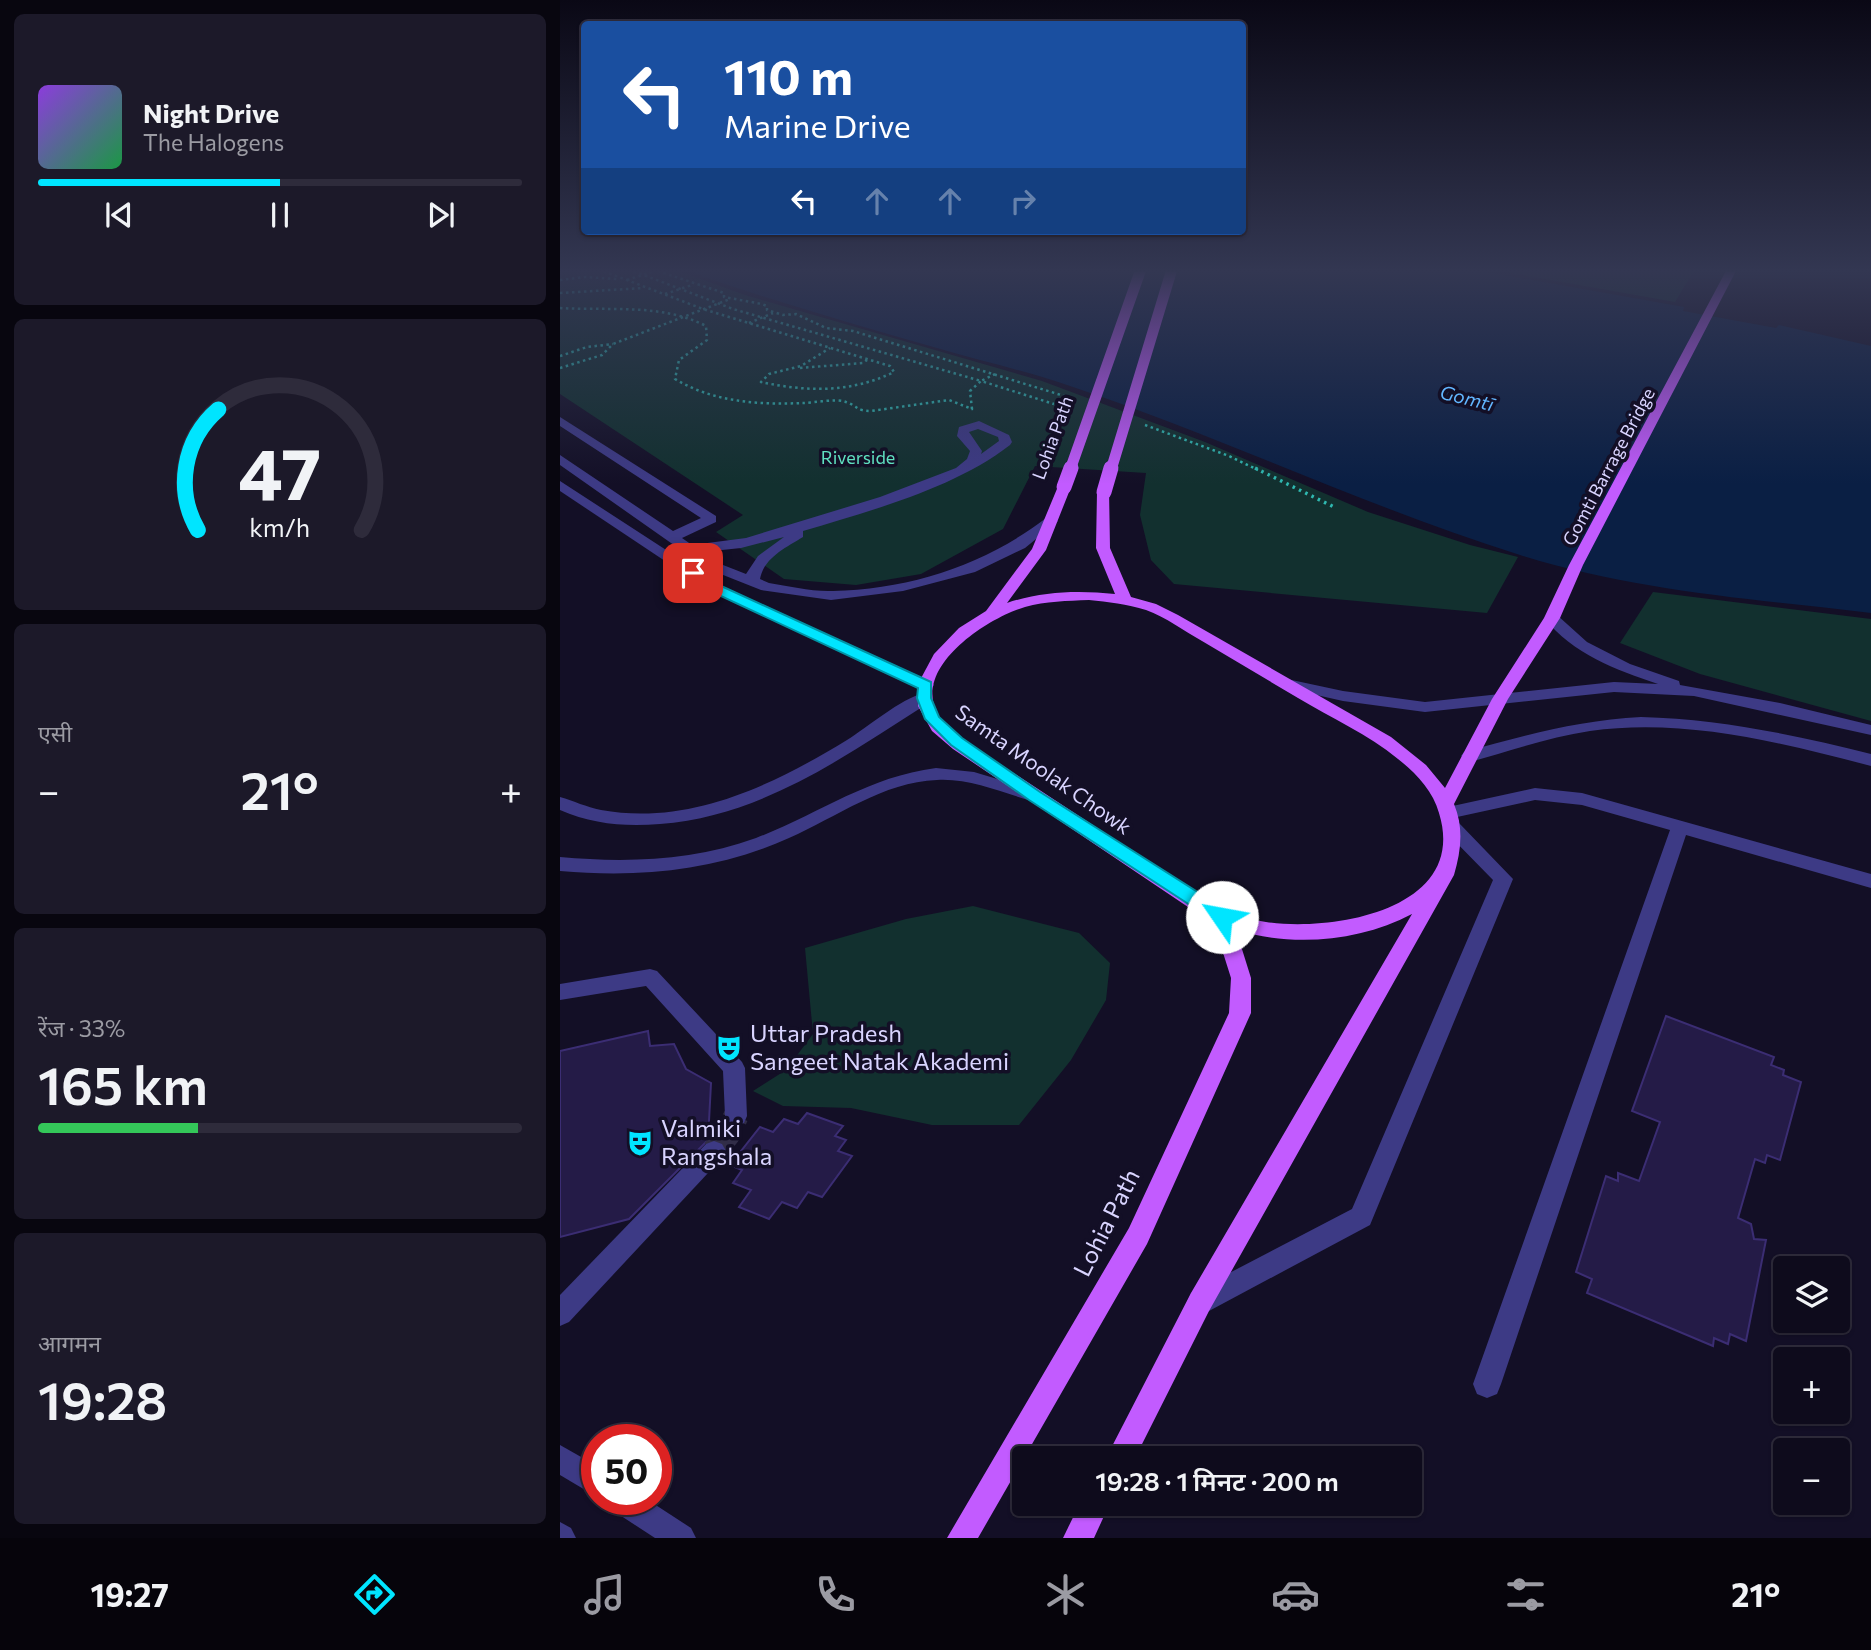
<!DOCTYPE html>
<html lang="hi">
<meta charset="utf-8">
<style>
:root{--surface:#0e0b1c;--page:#1c1929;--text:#f1f3f6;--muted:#9b9ba3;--line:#2e2b3b;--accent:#00e5ff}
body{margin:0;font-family:Commissioner,"Noto Sans Devanagari",sans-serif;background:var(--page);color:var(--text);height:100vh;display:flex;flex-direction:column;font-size:26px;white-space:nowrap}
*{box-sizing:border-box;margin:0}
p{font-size:23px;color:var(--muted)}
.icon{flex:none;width:38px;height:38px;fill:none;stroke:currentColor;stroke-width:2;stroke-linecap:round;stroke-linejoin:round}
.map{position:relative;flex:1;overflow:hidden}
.panel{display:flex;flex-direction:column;gap:14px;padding:14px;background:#08060f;width:560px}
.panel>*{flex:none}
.hud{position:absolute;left:21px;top:21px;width:665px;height:214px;border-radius:7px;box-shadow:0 2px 5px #0004,0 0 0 2px var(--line);background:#1a4fa0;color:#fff;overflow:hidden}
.controls{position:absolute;left:1213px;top:1256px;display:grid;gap:14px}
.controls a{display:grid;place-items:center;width:77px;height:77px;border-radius:7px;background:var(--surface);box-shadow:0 2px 5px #0004,0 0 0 2px var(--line);font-size:35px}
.speed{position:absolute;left:21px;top:1424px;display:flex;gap:14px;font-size:35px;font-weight:700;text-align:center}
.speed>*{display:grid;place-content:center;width:91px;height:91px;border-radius:50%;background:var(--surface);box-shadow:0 2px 5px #0004,0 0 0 2px var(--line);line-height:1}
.speed .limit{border:10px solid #d22;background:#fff;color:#111}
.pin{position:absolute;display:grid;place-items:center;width:60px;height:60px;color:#fff;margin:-30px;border-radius:14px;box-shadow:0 4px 10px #0006}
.me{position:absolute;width:77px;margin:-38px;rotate:303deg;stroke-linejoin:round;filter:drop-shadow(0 0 5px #0008)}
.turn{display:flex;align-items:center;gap:24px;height:147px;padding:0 28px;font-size:32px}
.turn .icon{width:91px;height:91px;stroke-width:2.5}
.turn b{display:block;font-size:49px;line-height:60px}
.lanes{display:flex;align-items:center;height:66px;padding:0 28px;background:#0003;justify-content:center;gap:35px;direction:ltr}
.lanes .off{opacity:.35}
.big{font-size:52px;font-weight:600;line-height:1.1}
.panel .widget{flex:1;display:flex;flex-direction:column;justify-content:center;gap:10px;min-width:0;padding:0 24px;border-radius:10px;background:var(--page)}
.panel .dial{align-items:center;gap:0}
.dial svg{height:182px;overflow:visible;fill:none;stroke:var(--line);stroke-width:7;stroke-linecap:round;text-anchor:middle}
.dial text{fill:var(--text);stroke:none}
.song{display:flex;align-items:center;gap:21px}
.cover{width:84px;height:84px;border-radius:10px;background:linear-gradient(135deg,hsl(270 70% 55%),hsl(140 70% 35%))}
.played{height:7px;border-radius:4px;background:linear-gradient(90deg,var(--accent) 50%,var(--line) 50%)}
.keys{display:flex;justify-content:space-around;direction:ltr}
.heat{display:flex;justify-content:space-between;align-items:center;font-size:38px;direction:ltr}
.charge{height:10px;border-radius:5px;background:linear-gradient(90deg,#34c759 33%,var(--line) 0)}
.trip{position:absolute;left:452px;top:1446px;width:410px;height:70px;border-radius:7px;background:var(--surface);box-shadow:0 2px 5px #0004,0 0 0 2px var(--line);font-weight:600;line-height:70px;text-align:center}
.dock{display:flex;height:112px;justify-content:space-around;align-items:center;background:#06040b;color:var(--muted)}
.dock .icon{width:49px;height:49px}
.dock .on{color:var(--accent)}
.dock b{font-size:32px;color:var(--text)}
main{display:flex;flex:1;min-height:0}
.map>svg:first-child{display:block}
.green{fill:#12302f}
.water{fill:#0a1f44}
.building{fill:#241b47;stroke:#3b2d73;stroke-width:2}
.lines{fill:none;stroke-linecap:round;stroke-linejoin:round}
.minor-tunnel{stroke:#312d47;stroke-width:25;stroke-dasharray:25 13;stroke-linecap:butt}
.path-far1{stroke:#2fb8b0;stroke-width:2.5;stroke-dasharray:2.5 3.5;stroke-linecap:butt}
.path{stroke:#2fb8b0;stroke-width:3.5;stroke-dasharray:2.5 4.5;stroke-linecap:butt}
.minor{fill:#3d3a85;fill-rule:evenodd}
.major{fill:#c25bff;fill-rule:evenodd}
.major-bridge-far1{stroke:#c25bff;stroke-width:11}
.major-bridge{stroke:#c25bff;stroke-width:15}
.route{fill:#00e5ff;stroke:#0095a6;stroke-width:2}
.labels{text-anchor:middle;stroke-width:7;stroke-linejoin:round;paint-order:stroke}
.far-street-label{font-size:18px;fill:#d9d4ff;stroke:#130f26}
.far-park-label{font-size:18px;fill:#5fe0c0;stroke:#130f26}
.far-water-label{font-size:19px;font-style:italic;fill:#62b6ff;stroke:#130f26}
.street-label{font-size:21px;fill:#d9d4ff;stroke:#130f26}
.near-poi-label{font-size:24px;fill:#d9d4ff;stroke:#130f26;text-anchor:start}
.near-street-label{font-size:24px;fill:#d9d4ff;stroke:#130f26}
</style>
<main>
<section class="panel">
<div class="widget">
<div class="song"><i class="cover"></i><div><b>Night Drive</b><p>The Halogens</p></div></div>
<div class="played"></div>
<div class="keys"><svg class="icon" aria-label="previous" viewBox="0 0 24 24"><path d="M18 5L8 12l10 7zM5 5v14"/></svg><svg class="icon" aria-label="pause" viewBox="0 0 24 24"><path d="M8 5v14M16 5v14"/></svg><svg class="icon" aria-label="next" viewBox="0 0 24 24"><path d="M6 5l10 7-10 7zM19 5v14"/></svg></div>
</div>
<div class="widget dial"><svg viewBox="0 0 100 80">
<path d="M14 69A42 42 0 1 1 86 69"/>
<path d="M14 69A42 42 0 0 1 23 16" stroke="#00e5ff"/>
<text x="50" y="56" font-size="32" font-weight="700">47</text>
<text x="50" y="72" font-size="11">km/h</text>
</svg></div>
<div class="widget"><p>एसी</p>
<div class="heat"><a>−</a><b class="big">21°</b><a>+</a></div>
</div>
<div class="widget"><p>रेंज · 33%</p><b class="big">165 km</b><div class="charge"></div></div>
<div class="widget"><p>आगमन</p><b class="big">19:28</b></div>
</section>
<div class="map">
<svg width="1311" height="1538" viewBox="0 0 1311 1538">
<rect width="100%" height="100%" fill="#130f26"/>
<g class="green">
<polygon points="0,269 113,269 185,295 482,381 645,442 808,512 910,545 958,557 927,613 614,584 591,560 580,515 586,473 475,466 443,529 361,574 296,585 224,579 156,532 183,515 0,394"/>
<polygon points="928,269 1135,269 1115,302"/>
<polygon points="1093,592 1311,619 1311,721 1140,674 1060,643"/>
<polygon points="413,906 519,933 550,963 546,1000 511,1060 459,1125 372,1125 291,1108 223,1106 193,1091 226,1070 253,1034 245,948 346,919"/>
</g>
<path class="water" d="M 122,269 L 910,269 L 1124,307 L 1123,311 L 1216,328 L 1219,325 L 1311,346 L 1311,613 C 1193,599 1074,591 960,555 C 807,507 662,437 510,386 C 469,372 426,362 384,350 C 296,325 208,300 122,269 Z"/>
<g class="building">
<polygon points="1106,1016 1214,1057 1211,1065 1224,1070 1223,1075 1241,1082 1220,1160 1207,1155 1205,1163 1195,1159 1178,1218 1191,1224 1194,1239 1206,1240 1186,1341 1170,1334 1168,1344 1154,1338 1153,1346 1027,1293 1032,1279 1016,1272 1046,1176 1058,1181 1058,1173 1079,1181 1100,1122 1072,1111"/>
<polygon points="88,1031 90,1046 114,1044 126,1069 151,1083 148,1140 69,1219 0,1237 0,1051"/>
<polygon points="247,1113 283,1126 275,1136 286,1140 278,1151 292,1156 262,1197 248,1192 237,1208 222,1202 209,1219 179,1207 191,1190 173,1183 182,1170 170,1165 200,1127 213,1132 224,1119 238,1124"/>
</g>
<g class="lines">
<polyline class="minor-tunnel" points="154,1151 168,1134 176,1116"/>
<g class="path-far1">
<path d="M 38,269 L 143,309 L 330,366 L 334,372 C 291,393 247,392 201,382 L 209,374 L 241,366 L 270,348"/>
<polyline points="68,269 173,309 421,381 435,374"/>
<polyline points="92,269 164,293 164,297 202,304 207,306 207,310 223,315 236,314 266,328 293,331 514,399"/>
<polyline points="0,280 25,277 58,279"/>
<polyline points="67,280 95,271"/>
<polyline points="0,293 83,288"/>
<polyline points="105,294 132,285"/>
<path d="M 0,308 C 48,311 102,303 146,326 L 147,340 L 119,360 L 115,379 C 153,402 199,405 242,403 C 255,403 275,398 286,402 C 298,406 296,411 311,411 L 389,400 L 412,409 L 410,391 L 421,381 L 494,404"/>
<polyline points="189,323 213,313"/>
<polyline points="0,356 27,347 53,344"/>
<polyline points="0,368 42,355 53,344 170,299"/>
<polyline points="240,368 303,363 307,360"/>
<polyline points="585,425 669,456 698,470"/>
</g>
<polyline class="path" points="695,468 776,508"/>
<g class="minor">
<path d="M 0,417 L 156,516 L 156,522 L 122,538 L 132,545 L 186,538 L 320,497 L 396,468 L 407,459 L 410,451 L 397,436 L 399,427 L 419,421 L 449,435 L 452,442 L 450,445 C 395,488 310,511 243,531 L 243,537 C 225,548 204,558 200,579 L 209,583 C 229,586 252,592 273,591 C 350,589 425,565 486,518 L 491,517 L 498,521 L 465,548 L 415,572 L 343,591 L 271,600 L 201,590 L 148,569 L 0,465 L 0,455 L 113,531 L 141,518 L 0,426 ZM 418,429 L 438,437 L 439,441 L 421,454 L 422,451 L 409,432 ZM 224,537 L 198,556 L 186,574 L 158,563 L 143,552 L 181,548 Z"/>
<polygon points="0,481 160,585 372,682 374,685 372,688 360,688 150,591 0,491"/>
<path d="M 992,613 L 997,615 L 1027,642 L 1070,664 L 1119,681 L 1120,685 L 1220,703 L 1311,725 L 1311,735 L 1134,696 L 1054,692 L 865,712 L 783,701 L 721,687 L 719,684 L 727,679 L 783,691 L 865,702 L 1054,682 L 1098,684 C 1056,670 1013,654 984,618 Z"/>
<path d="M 364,693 L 370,694 L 372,698 L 370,702 C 285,756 203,816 100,824 C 65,827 32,824 0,810 L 0,797 C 14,801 26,807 41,810 C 130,826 213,785 287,740 C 308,727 340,699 364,693 Z"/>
<path d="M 1081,717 C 1160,719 1235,735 1311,754 L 1311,766 C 1220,742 1124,718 1030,731 C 989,737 950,751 910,762 L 901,756 L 904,752 C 963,736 1019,720 1081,717 Z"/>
<path d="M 376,768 L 414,772 L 481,792 L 484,796 L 475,802 C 443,793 410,778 377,780 C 323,782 277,817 229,838 C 156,871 79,878 0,871 L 0,857 C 66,863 133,861 196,838 C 259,814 307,777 376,768 Z"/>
<polygon points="975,788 1022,793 1311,874 1311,888 1126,835 941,1384 937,1394 927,1398 917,1394 913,1384 1110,830 1022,805 975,800 888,819 882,817 879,813 882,809 888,807"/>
<polygon points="892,821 899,823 953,879 810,1225 649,1311 640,1314 631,1311 627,1302 631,1293 792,1209 933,880 885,831 883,827 885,823"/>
<polygon points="90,969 97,971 182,1062 185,1068 187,1116 184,1123 176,1126 168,1123 165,1116 163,1071 86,986 0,1000 0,984"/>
<polygon points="154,1141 162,1144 166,1151 162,1158 9,1322 0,1326 0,1295 146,1144"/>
<polygon points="0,1445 37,1466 37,1497 0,1475"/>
<polygon points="48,1500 88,1500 131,1528 136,1538 95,1538 52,1510"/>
<polygon points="0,1522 11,1528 16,1538 0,1538"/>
</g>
<g class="major">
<path d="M 1167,269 L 1177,269 L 1023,565 L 1000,618 L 948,699 L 894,804 C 904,828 901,851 894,875 L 649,1311 L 575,1458 L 546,1458 L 631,1293 L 852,914 C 800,942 731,947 676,930 L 691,978 L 691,1013 L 587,1244 L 418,1538 L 387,1538 L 569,1228 L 669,1013 L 671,978 L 653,921 L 628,907 L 393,749 L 372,731 L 358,706 L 359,682 L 374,654 L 399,628 L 426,611 L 472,549 L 499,484 L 504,483 L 511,487 L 486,550 L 447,603 C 482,591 519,590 555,594 L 536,548 L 537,492 L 539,489 L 549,489 L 550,548 L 571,597 L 596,604 L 618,615 L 831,737 L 866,765 L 885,788 L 932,699 L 984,618 L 1009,565 ZM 529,600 C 548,602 567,604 586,610 C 606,617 624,631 642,641 C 674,660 706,679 738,698 C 771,718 808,734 838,759 C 856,773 873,791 879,813 C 909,910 772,932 706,922 C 683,919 662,909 642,897 L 405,741 C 396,734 385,726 378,715 C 351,667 428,618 465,607 C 486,601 507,601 529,600 Z"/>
<polygon points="520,1503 550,1503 534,1538 503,1538"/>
</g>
<g class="major-bridge-far1">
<polyline points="510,470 581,269"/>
<polyline points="551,470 612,269"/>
</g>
<g class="major-bridge">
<polyline points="504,487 511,468"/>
<polyline points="544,492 551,468"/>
</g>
</g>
<linearGradient id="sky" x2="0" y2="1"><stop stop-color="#0a0815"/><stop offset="0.56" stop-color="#333752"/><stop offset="1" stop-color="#333752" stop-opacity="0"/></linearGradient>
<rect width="1311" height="484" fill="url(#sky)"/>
<polygon class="route" points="133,570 159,585 371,682 371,698 379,717 402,738 480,792 669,912 671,917 669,922 656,922 469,800 391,745 365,719 357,698 358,688 150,591 128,576 126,573"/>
<defs>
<g id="theatre-bare" transform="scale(2.1)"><path d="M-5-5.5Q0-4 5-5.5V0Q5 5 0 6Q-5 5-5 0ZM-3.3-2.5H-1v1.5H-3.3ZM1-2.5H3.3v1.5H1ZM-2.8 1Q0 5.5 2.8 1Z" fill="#00e5ff" stroke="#130f26" stroke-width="2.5" paint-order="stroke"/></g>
</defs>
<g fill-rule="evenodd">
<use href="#theatre-bare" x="169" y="1048"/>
<use href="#theatre-bare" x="80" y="1143"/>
</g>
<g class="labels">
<g class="far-street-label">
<text transform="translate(493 438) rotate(-70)" y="6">Lohia Path</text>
<text transform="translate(1049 467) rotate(-62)" y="6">Gomti Barrage Bridge</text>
</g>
<g class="far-park-label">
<text x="298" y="464">Riverside</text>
</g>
<g class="far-water-label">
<text transform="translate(907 398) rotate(14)" y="7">Gomtī</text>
</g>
<g class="street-label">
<text transform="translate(483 770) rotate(35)" y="7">Samta Moolak Chowk</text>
</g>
<g class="near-poi-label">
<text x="190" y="1042">Uttar Pradesh<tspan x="190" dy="28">Sangeet Natak Akademi</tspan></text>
<text x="101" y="1137">Valmiki<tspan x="101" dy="28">Rangshala</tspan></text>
</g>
<g class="near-street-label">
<text transform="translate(547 1223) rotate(-63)" y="8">Lohia Path</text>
</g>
</g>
</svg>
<div class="controls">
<a><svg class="icon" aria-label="layers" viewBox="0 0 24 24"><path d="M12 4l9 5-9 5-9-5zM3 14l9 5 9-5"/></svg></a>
<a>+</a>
<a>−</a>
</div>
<div class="speed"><div class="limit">50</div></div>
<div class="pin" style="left:133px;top:573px;background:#d93025"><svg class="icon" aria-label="arrive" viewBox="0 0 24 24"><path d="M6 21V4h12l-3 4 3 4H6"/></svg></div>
<svg class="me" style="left:662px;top:917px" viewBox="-20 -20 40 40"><circle r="19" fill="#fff"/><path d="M0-13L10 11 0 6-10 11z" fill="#00e5ff"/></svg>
<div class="trip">19:28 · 1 मिनट · 200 m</div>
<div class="hud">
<div class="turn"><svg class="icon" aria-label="left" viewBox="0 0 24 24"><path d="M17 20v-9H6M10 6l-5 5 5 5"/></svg><div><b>110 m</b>Marine Drive</div></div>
<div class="lanes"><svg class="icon" aria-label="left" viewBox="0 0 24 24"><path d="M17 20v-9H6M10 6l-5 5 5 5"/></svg><svg class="icon off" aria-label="ahead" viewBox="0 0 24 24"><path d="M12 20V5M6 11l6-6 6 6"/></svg><svg class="icon off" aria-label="ahead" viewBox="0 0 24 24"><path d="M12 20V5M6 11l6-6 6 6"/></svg><svg class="icon off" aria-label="right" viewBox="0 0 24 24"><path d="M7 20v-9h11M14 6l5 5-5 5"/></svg></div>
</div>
</div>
</main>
<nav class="dock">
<b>19:27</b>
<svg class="icon on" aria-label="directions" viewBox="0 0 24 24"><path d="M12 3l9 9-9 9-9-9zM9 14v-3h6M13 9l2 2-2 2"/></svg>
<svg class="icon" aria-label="music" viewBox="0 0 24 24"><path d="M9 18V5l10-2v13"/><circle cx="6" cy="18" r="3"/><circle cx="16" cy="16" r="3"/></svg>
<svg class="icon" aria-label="phone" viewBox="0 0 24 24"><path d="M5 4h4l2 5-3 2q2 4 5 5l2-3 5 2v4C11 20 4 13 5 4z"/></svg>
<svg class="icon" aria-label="climate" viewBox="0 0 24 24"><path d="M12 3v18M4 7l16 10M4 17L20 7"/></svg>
<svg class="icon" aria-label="car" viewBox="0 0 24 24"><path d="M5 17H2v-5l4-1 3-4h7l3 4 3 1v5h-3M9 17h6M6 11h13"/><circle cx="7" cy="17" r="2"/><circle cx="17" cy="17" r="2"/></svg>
<svg class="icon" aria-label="filters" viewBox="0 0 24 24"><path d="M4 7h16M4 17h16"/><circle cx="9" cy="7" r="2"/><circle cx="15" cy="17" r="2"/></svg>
<b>21°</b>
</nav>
